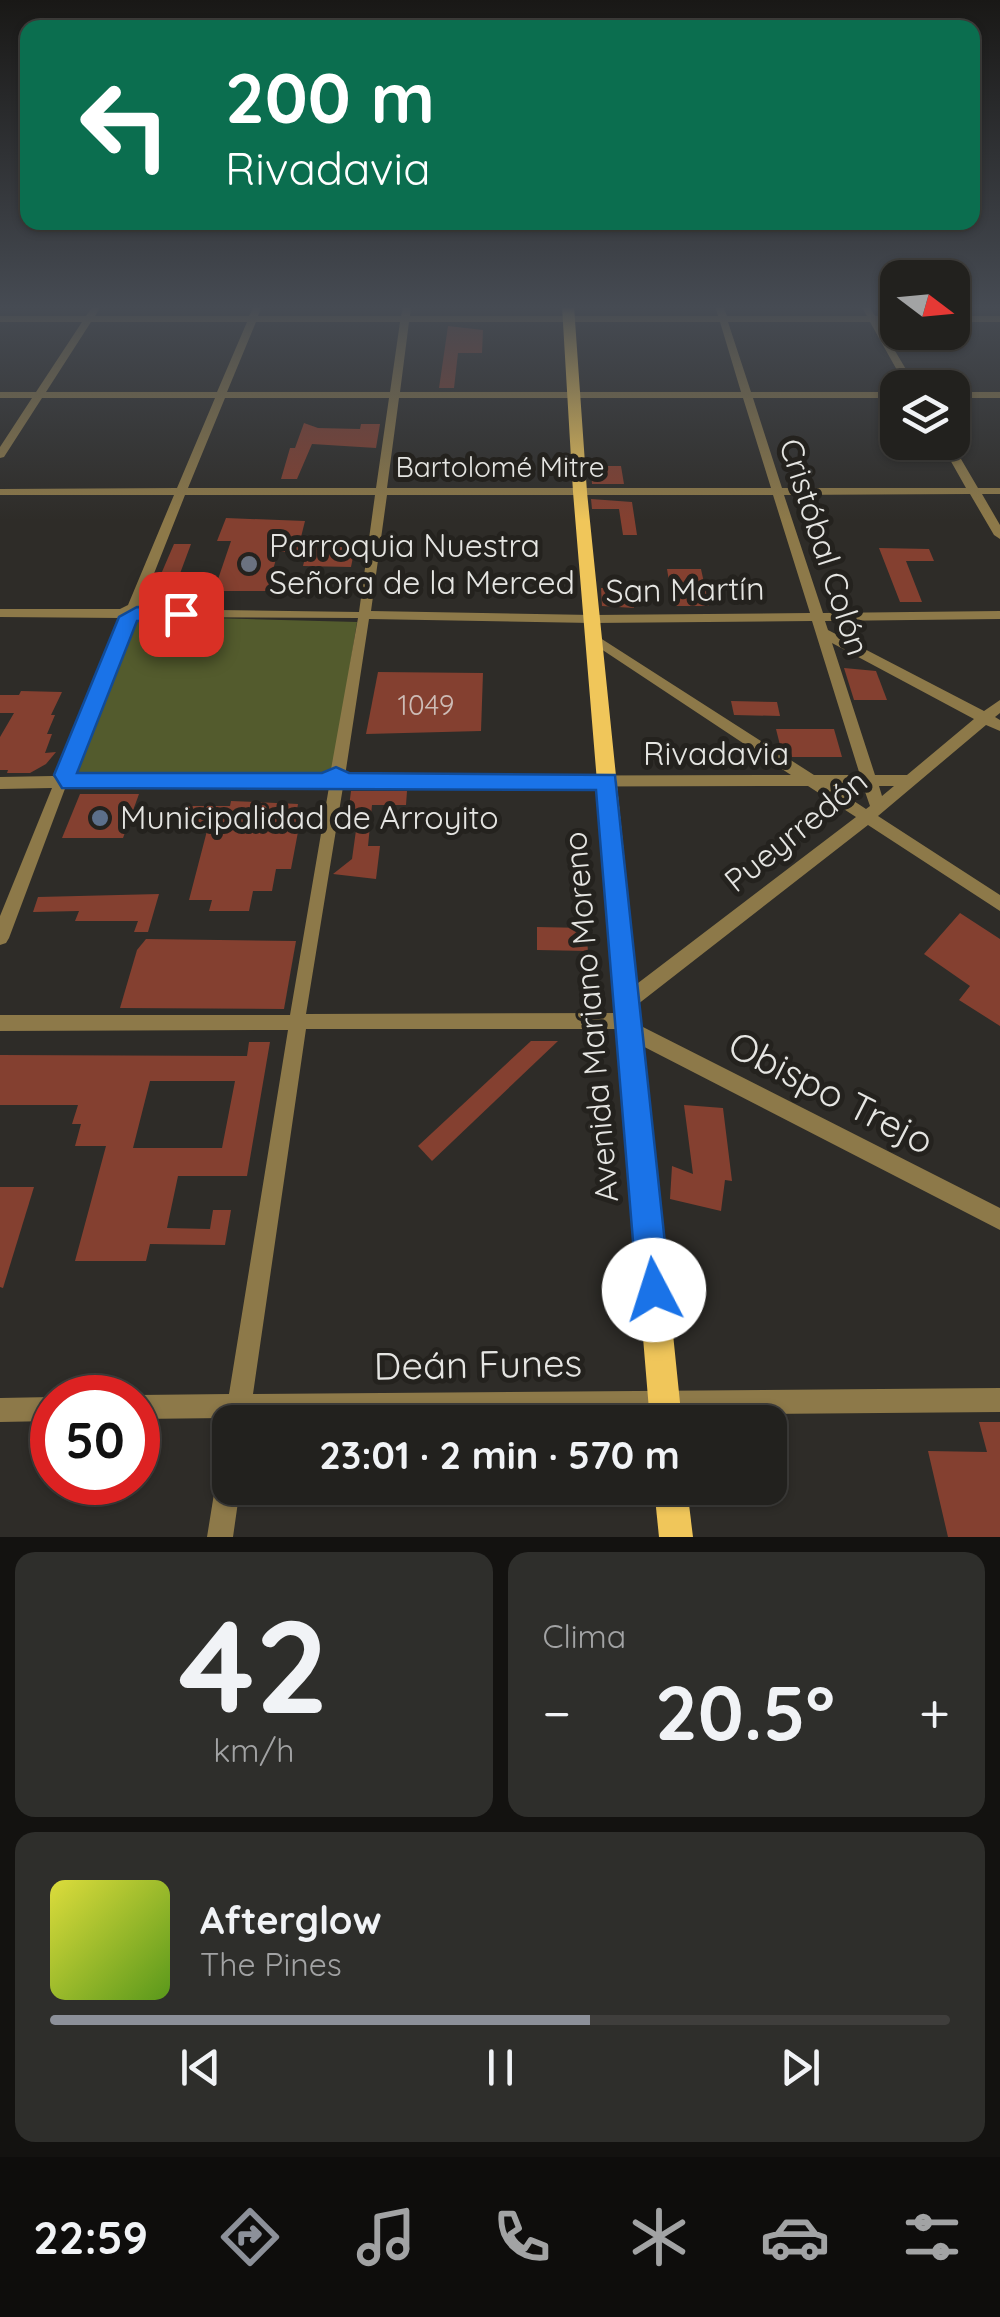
<!DOCTYPE html>
<html lang="es">
<meta charset="utf-8">
<style>
:root{--surface:#22211e;--page:#2e2e2b;--text:#f1f3f6;--muted:#a2a3a4;--line:#3f3e3c;--accent:#8c9099}
body{margin:0;font-family:Quicksand,sans-serif;background:var(--page);color:var(--text);height:100vh;display:flex;flex-direction:column;font-size:38px;white-space:nowrap}
*{box-sizing:border-box;margin:0}
p{font-size:32px;color:var(--muted)}
.icon{flex:none;width:55px;height:55px;fill:none;stroke:currentColor;stroke-width:2;stroke-linecap:round;stroke-linejoin:round}
.map{position:relative;height:1537px;overflow:hidden}
.sheet{display:flex;flex-direction:column;gap:15px;padding:15px;background:#131210;flex:1}
.sheet>*{flex:none}
.banner{position:absolute;left:20px;top:20px;width:960px;height:210px;border-radius:20px;box-shadow:0 2px 8px #0004,0 0 0 2px var(--line);background:#0b6e4f;color:#fff;overflow:hidden}
.needle{width:65px;rotate:106deg}
.fabs{position:absolute;left:880px;top:260px;display:grid;gap:20px}
.fabs a{display:grid;place-items:center;width:90px;height:90px;border-radius:20px;background:var(--surface);box-shadow:0 2px 8px #0004,0 0 0 2px var(--line);font-size:50px}
.speed{position:absolute;left:30px;top:1375px;display:flex;gap:20px;font-size:50px;font-weight:700;text-align:center}
.speed>*{display:grid;place-content:center;width:130px;height:130px;border-radius:50%;background:var(--surface);box-shadow:0 2px 8px #0004,0 0 0 2px var(--line);line-height:1}
.speed .limit{border:15px solid #d22;background:#fff;color:#111}
.pin{position:absolute;display:grid;place-items:center;width:85px;height:85px;color:#fff;margin:-42px;border-radius:20px;box-shadow:0 5px 15px #0006}
.me{position:absolute;width:110px;margin:-55px;rotate:355deg;stroke-linejoin:round;filter:drop-shadow(0 0 8px #0008)}
.turn{display:flex;align-items:center;gap:35px;height:210px;padding:0 40px;font-size:45px}
.turn .icon{width:130px;height:130px;stroke-width:2.5}
.turn b{display:block;font-size:70px;line-height:85px}
.big{font-size:75px;font-weight:800;line-height:1.1}
.sheet .widget{flex:1;display:flex;flex-direction:column;justify-content:center;gap:15px;min-width:0;padding:0 35px;border-radius:20px;background:var(--page)}
.sheet .dial{align-items:center;gap:0}
.dial b{font-size:130px;line-height:1}
.song{display:flex;align-items:center;gap:30px}
.cover{width:120px;height:120px;border-radius:15px;background:linear-gradient(135deg,hsl(60 70% 55%),hsl(90 70% 35%))}
.played{height:10px;border-radius:5px;background:linear-gradient(90deg,var(--accent) 60%,var(--line) 60%)}
.keys{display:flex;justify-content:space-around;direction:ltr}
.heat{display:flex;justify-content:space-between;align-items:center;font-size:55px;direction:ltr}
.sheet .tiles{flex:1;display:grid;gap:15px;grid-template-columns:1fr 1fr}
.widget:last-child{grid-column:span 2}
.trip{position:absolute;left:212px;top:1405px;width:575px;height:100px;border-radius:20px;background:var(--surface);box-shadow:0 2px 8px #0004,0 0 0 2px var(--line);font-weight:800;line-height:100px;text-align:center}
.menu{display:flex;height:160px;justify-content:space-around;align-items:center;background:#0e0d0c;color:var(--muted)}
.menu .icon{width:70px;height:70px}
.menu .selected{color:var(--accent)}
.menu b{font-size:45px;color:var(--text)}
.map>svg:first-child{display:block}
.green{fill:#535b2d}
.building{fill:#844030;fill-rule:evenodd}
.lines{fill:none;stroke-linecap:round;stroke-linejoin:round}
.minor{fill:#8d7949;fill-rule:evenodd}
.major{fill:#f0c65a;fill-rule:evenodd}
.route{fill:#1a73e8;stroke:#114b97;stroke-width:2.5}
.worship-dot{fill:#6b7280;stroke:#24221e;stroke-width:4}
.service-dot{fill:#5c6f8a;stroke:#24221e;stroke-width:4}
.labels{text-anchor:middle;stroke-width:10;stroke-linejoin:round;paint-order:stroke}
.far-street-label{font-size:28px;fill:#e5e5e2;stroke:#24221e}
.number-label{font-size:28px;fill:#cdbcb6}
.poi-label{font-size:32px;fill:#e5e5e2;stroke:#24221e;text-anchor:start}
.street-label{font-size:32px;fill:#e5e5e2;stroke:#24221e}
.near-street-label{font-size:38px;fill:#e5e5e2;stroke:#24221e}
</style>
<div class="map">
<svg width="1000" height="1537" viewBox="0 0 1000 1537">
<rect width="100%" height="100%" fill="#2e2c28"/>
<polygon class="green" points="138,616 357,622 333,773 324,779 76,778 70,774 131,618"/>
<g class="building">
<polygon points="448,326 483,330 482,353 458,353 454,388 439,388"/>
<polygon points="304,423 318,428 360,429 361,424 380,424 376,448 312,444 297,479 281,479 290,448 295,448"/>
<polygon points="591,466 621,466 624,484 592,484"/>
<polygon points="591,499 632,502 637,535 623,535 619,509 592,509"/>
<polygon points="226,518 305,521 301,537 311,537 307,552 278,552 267,591 214,591 231,541 217,541"/>
<polygon points="174,544 191,544 175,587 205,587 200,602 149,602"/>
<polygon points="308,546 355,547 351,567 303,566"/>
<polygon points="879,548 929,549 934,561 906,561 922,602 900,602"/>
<polygon points="667,569 701,569 709,606 673,606"/>
<polygon points="630,587 634,608 602,606 601,588"/>
<polygon points="844,668 876,671 887,700 854,700"/>
<polygon points="378,672 483,673 481,731 366,734"/>
<polygon points="21,691 62,692 51,715 55,715 47,734 52,734 45,753 56,752 46,764 30,773 7,773 8,770 0,770 0,737 14,713 0,713 0,695 19,695"/>
<polygon points="731,701 777,702 780,716 734,715"/>
<polygon points="776,729 834,729 842,757 792,757 790,749 781,749"/>
<polygon points="351,791 407,791 406,805 372,805 368,846 380,846 376,879 333,874 352,859 357,823 347,823"/>
<polygon points="80,794 139,794 123,838 62,838"/>
<polygon points="231,801 298,804 296,816 301,816 291,869 276,869 272,891 253,891 249,911 209,911 212,900 189,900 208,827 183,827 189,806 230,806"/>
<polygon points="159,894 148,932 134,932 138,921 75,921 79,911 33,912 38,897"/>
<polygon points="960,913 1000,939 1000,1026 959,1000 970,986 924,954"/>
<polygon points="537,927 586,928 588,951 537,950"/>
<polygon points="146,939 296,941 284,1009 120,1008 137,950"/>
<polygon points="531,1041 558,1041 432,1161 418,1146"/>
<path d="M 249,1042 L 270,1042 L 247,1176 L 178,1176 L 167,1228 L 210,1229 L 213,1210 L 231,1210 L 225,1245 L 150,1244 L 146,1261 L 75,1261 L 106,1146 L 75,1146 L 81,1124 L 72,1124 L 78,1105 L 0,1105 L 0,1055 L 247,1056 ZM 150,1081 L 235,1081 L 222,1148 L 133,1148 Z"/>
<polygon points="684,1105 723,1108 732,1181 725,1180 721,1211 670,1199 672,1166 693,1174"/>
<polygon points="0,1187 34,1187 3,1288 0,1287"/>
<polygon points="979,1422 1000,1422 1000,1537 948,1537 928,1451 987,1452"/>
</g>
<g class="lines">
<g class="minor">
<path d="M 93,306 L 101,306 L 95,316 L 249,316 L 254,306 L 262,306 L 258,316 L 401,316 L 403,306 L 411,306 L 410,316 L 718,316 L 715,306 L 723,306 L 727,316 L 867,316 L 861,306 L 869,306 L 875,316 L 898,316 L 898,322 L 878,322 L 917,388 L 907,388 L 870,322 L 728,322 L 751,392 L 898,392 L 898,398 L 753,398 L 782,488 L 966,488 L 940,442 L 951,442 L 978,488 L 1000,488 L 1000,494 L 982,494 L 1000,525 L 1000,539 L 994,535 L 970,494 L 784,495 L 823,613 L 1000,611 L 1000,619 L 825,621 L 828,630 L 984,711 L 1000,700 L 1000,713 L 995,717 L 1000,720 L 1000,731 L 986,725 L 878,816 L 1000,895 L 1000,911 L 868,825 L 633,1008 L 627,1010 L 621,1008 L 618,1002 L 621,996 L 856,817 L 808,786 L 343,787 L 306,1014 L 629,1013 L 636,1015 L 637,1024 L 1000,1208 L 1000,1230 L 623,1036 L 621,1029 L 306,1029 L 253,1394 L 1000,1388 L 1000,1412 L 250,1418 L 249,1422 L 230,1422 L 230,1431 L 226,1418 L 138,1419 L 138,1398 L 132,1398 L 138,1395 L 229,1394 L 288,1030 L 0,1031 L 0,1015 L 290,1015 L 329,787 L 66,786 L 9,938 L 6,943 L 0,945 L 0,916 L 52,788 L 0,789 L 0,777 L 53,776 L 63,784 L 63,780 L 57,775 L 122,618 L 0,617 L 0,609 L 120,609 L 128,605 L 174,495 L 0,495 L 0,489 L 177,488 L 215,398 L 42,398 L 4,457 L 0,458 L 0,447 L 32,398 L 0,398 L 0,392 L 36,392 L 82,322 L 0,322 L 0,316 L 86,316 ZM 91,322 L 247,322 L 217,392 L 46,392 ZM 256,322 L 400,322 L 390,392 L 227,392 ZM 409,322 L 720,322 L 741,392 L 400,392 ZM 225,398 L 389,398 L 376,488 L 188,488 ZM 399,398 L 743,398 L 771,488 L 387,488 ZM 185,495 L 375,495 L 359,612 L 140,609 ZM 387,495 L 773,495 L 810,613 L 592,615 L 371,611 ZM 139,617 L 358,618 L 330,775 L 332,778 L 72,776 L 134,619 ZM 369,619 L 592,623 L 812,621 L 860,775 L 814,775 L 594,634 L 589,635 L 587,638 L 589,641 L 791,775 L 345,776 ZM 832,643 L 974,719 L 907,775 L 875,775 ZM 831,786 L 863,786 L 870,806 L 866,809 ZM 879,786 L 894,786 L 882,796 Z"/>
<rect x="952" y="316" width="48" height="6"/>
<rect x="952" y="392" width="48" height="6"/>
<polygon points="0,1398 52,1397 53,1398 52,1421 0,1422"/>
<polygon points="230,1457 230,1488 240,1488 233,1537 207,1537 218,1469 221,1460"/>
</g>
<g class="major">
<polygon points="562,306 574,306 587,492 682,1422 650,1422 573,492"/>
<polygon points="654,1488 687,1488 693,1537 659,1537"/>
</g>
</g>
<linearGradient id="sky" x2="0" y2="1"><stop stop-color="#191816"/><stop offset="0.59" stop-color="#464b53"/><stop offset="1" stop-color="#464b53" stop-opacity="0"/></linearGradient>
<rect width="1000" height="521" fill="url(#sky)"/>
<polygon class="route" points="137,607 181,608 191,614 181,620 137,621 77,773 322,773 336,767 349,773 615,775 670,1290 665,1302 654,1307 642,1302 637,1290 596,790 62,788 54,775 119,617"/>
<circle class="worship-dot" cx="249" cy="564" r="10"/>
<circle class="service-dot" cx="100" cy="818" r="10"/>
<g class="labels">
<g class="far-street-label">
<text x="500" y="477">Bartolomé Mitre</text>
</g>
<g class="number-label">
<text x="426" y="715">1049</text>
</g>
<g class="poi-label">
<text x="269" y="557">Parroquia Nuestra<tspan x="269" dy="37">Señora de la Merced</tspan></text>
<text x="120" y="829">Municipalidad de Arroyito</text>
</g>
<g class="street-label">
<text transform="translate(824 547) rotate(72)" y="11">Cristóbal Colón</text>
<text transform="translate(685 590) rotate(-1)" y="11">San Martín</text>
<text x="716" y="765">Rivadavia</text>
<text transform="translate(796 831) rotate(-39)" y="11">Pueyrredón</text>
<text transform="translate(591 1017) rotate(-95)" y="11">Avenida Mariano Moreno</text>
</g>
<g class="near-street-label">
<text transform="translate(831 1093) rotate(27)" y="13">Obispo Trejo</text>
<text transform="translate(478 1365) rotate(-1)" y="13">Deán Funes</text>
</g>
</g>
</svg>
<div class="fabs">
<a><svg class="needle" viewBox="-14 -14 28 28"><path d="M0-13l5 13h-10z" fill="#e53935"/><path d="M0 13l5-13h-10z" fill="#a2a3a4"/></svg></a>
<a><svg class="icon" aria-label="layers" viewBox="0 0 24 24"><path d="M12 4l9 5-9 5-9-5zM3 14l9 5 9-5"/></svg></a>
</div>
<div class="speed"><div class="limit">50</div></div>
<div class="pin" style="left:181px;top:614px;background:#d93025"><svg class="icon" aria-label="arrive" viewBox="0 0 24 24"><path d="M6 21V4h12l-3 4 3 4H6"/></svg></div>
<svg class="me" style="left:654px;top:1290px" viewBox="-20 -20 40 40"><circle r="19" fill="#fff"/><path d="M0-13L10 11 0 6-10 11z" fill="#1a73e8"/></svg>
<div class="trip">23:01 · 2 min · 570 m</div>
<div class="banner">
<div class="turn"><svg class="icon" aria-label="left" viewBox="0 0 24 24"><path d="M17 20v-9H6M10 6l-5 5 5 5"/></svg><div><b>200 m</b>Rivadavia</div></div>
</div>
</div>
<section class="sheet">
<div class="tiles">
<div class="widget dial"><b>42</b><p>km/h</p></div>
<div class="widget"><p>Clima</p>
<div class="heat"><a>−</a><b class="big">20.5°</b><a>+</a></div>
</div>
<div class="widget">
<div class="song"><i class="cover"></i><div><b>Afterglow</b><p>The Pines</p></div></div>
<div class="played"></div>
<div class="keys"><svg class="icon" aria-label="previous" viewBox="0 0 24 24"><path d="M18 5L8 12l10 7zM5 5v14"/></svg><svg class="icon" aria-label="pause" viewBox="0 0 24 24"><path d="M8 5v14M16 5v14"/></svg><svg class="icon" aria-label="next" viewBox="0 0 24 24"><path d="M6 5l10 7-10 7zM19 5v14"/></svg></div>
</div>
</div>
</section>
<nav class="menu">
<b>22:59</b>
<svg class="icon selected" aria-label="directions" viewBox="0 0 24 24"><path d="M12 3l9 9-9 9-9-9zM9 14v-3h6M13 9l2 2-2 2"/></svg>
<svg class="icon" aria-label="music" viewBox="0 0 24 24"><path d="M9 18V5l10-2v13"/><circle cx="6" cy="18" r="3"/><circle cx="16" cy="16" r="3"/></svg>
<svg class="icon" aria-label="phone" viewBox="0 0 24 24"><path d="M5 4h4l2 5-3 2q2 4 5 5l2-3 5 2v4C11 20 4 13 5 4z"/></svg>
<svg class="icon" aria-label="climate" viewBox="0 0 24 24"><path d="M12 3v18M4 7l16 10M4 17L20 7"/></svg>
<svg class="icon" aria-label="car" viewBox="0 0 24 24"><path d="M5 17H2v-5l4-1 3-4h7l3 4 3 1v5h-3M9 17h6M6 11h13"/><circle cx="7" cy="17" r="2"/><circle cx="17" cy="17" r="2"/></svg>
<svg class="icon" aria-label="filters" viewBox="0 0 24 24"><path d="M4 7h16M4 17h16"/><circle cx="9" cy="7" r="2"/><circle cx="15" cy="17" r="2"/></svg>
</nav>
